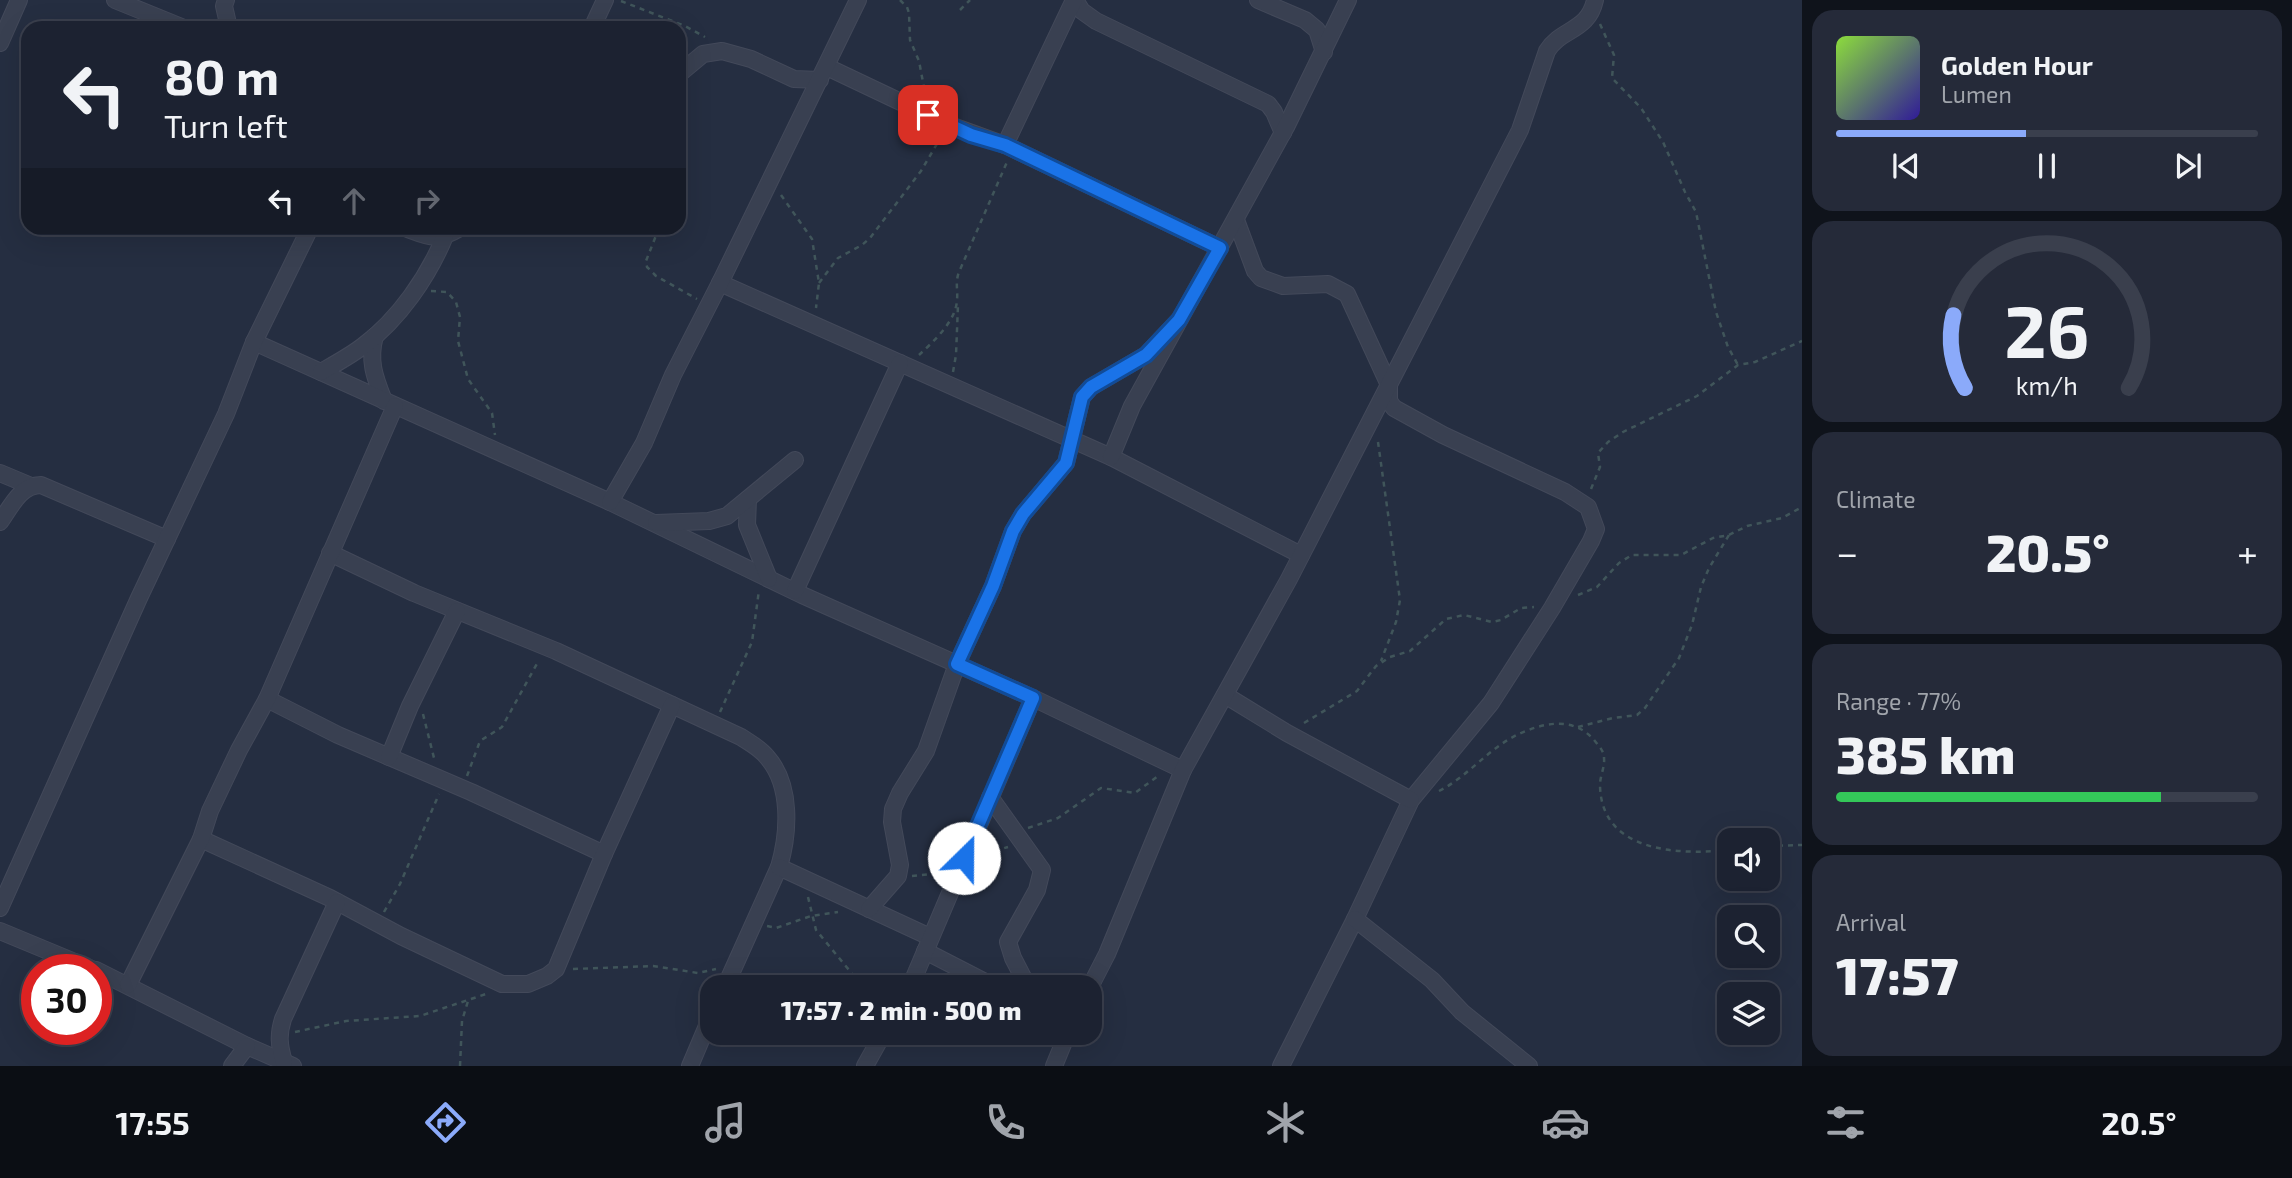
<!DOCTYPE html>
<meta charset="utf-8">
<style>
:root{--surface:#1c2231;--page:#252a39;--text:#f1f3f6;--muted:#a0a4ab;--line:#3a3f4d;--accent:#8baafa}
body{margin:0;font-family:"Exo 2",sans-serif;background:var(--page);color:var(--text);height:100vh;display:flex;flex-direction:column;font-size:26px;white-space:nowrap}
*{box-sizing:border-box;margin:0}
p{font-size:23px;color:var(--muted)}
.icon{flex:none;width:38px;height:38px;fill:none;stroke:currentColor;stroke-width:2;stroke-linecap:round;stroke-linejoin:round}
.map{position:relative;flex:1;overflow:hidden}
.drawer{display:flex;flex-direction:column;gap:10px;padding:10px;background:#0f131b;width:490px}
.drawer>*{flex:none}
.hud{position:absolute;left:21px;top:21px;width:665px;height:214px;border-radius:21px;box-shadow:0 7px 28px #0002,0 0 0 2px var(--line);background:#1c2231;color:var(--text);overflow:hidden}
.buttons{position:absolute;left:1717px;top:828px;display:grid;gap:14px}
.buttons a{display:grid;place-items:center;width:63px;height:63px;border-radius:14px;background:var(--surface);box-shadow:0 7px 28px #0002,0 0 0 2px var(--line);font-size:35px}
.speed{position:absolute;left:21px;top:954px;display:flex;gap:14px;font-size:35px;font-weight:700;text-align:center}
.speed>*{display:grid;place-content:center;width:91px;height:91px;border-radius:50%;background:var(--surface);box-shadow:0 7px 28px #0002,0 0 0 2px var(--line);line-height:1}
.speed .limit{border:10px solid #d22;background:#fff;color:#111}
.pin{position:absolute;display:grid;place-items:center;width:60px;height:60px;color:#fff;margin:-30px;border-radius:14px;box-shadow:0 4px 10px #0006}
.me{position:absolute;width:77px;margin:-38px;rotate:23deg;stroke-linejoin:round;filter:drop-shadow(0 0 5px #0008)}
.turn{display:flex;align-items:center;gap:24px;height:147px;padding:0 28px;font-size:32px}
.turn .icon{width:91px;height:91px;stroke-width:2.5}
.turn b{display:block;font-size:49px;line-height:60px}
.lanes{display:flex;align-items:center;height:66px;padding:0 28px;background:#0003;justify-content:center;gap:35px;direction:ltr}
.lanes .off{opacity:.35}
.big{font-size:52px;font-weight:800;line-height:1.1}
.drawer .widget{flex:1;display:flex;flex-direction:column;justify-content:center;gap:10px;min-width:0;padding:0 24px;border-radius:21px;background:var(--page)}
.drawer .dial{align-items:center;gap:0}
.dial svg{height:182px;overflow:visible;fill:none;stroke:var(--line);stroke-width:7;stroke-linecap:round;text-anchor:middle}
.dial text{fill:var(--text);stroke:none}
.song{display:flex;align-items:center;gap:21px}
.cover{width:84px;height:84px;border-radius:10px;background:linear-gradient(135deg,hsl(90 70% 55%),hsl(250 70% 35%))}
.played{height:7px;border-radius:4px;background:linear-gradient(90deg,var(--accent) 45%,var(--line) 45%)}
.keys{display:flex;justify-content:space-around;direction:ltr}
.heat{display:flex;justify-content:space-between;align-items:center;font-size:38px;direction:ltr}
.charge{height:10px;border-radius:5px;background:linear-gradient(90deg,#34c759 77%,var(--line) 0)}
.trip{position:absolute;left:700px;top:975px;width:402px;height:70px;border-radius:21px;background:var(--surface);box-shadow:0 7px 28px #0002,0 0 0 2px var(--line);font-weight:800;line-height:70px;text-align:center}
.tab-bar{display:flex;height:112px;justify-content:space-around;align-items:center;background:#0b0e14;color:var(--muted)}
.tab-bar .icon{width:49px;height:49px}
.tab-bar .on{color:var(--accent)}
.tab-bar b{font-size:32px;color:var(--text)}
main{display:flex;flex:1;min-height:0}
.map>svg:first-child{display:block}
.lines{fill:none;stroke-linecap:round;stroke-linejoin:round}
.street-casing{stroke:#43495a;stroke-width:18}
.path{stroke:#40555a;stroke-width:2.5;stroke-dasharray:5 5;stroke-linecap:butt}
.street{stroke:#394051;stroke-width:16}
.route-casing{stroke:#114b97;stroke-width:18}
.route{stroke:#1a73e8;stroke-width:12}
</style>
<main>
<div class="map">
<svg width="1802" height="1066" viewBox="0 0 1802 1066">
<rect width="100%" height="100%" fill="#252e41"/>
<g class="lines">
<g class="street-casing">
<g id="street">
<polyline points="115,0 184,28"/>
<polyline points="226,0 224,6 229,28"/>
<polyline points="1075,0 1082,11 1096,21 1268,104 1274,112 1283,133"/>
<polyline points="1258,0 1305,20 1317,30 1324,52"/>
<polyline points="592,28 605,0"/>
<polyline points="0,43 19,0"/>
<polyline points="827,67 947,124 1005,145 1220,248"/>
<polyline points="679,74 703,54 722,51 751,59 794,79 820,80"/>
<polyline points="1005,145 1074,0"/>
<polyline points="1236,220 1255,271 1261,278 1283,286 1328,284 1347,294 1389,385 1389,401 1394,408 1443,435 1565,492 1588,507 1596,529 1591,541 1552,608 1491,703 1411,800 1355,919 1281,1066"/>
<path d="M 405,228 C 429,237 437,242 460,228"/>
<polyline points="720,283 1111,457 1301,555"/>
<path d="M 375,336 C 368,361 375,378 384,401"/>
<polyline points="254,342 610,502 802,595 1033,698 1183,770"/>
<path d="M 321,372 C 335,364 350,356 363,346 C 399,319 428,277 445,236"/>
<polyline points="1111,457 1132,406 1286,127 1348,0"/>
<polyline points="0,473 31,486"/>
<polyline points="748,499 747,525 769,579"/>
<polyline points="610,502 644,443 673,375 720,283 858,0"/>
<path d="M 0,522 C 11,507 20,485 41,485 L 167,539"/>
<polyline points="656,523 709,521 727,516 795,460"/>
<path d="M 330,553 L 414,593 L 556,651 L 741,737 C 750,743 760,748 767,757 C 792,785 789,833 779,867 L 725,987"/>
<polyline points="795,591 900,363"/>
<polyline points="1225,695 1287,733 1411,800"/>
<polyline points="267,699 338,735 471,792 604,854"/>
<polyline points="389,757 410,706 457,611"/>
<polyline points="990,797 1042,870 1037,890 1008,942 1013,958 1028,987"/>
<polyline points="201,839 330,898 401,936 502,984 528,984 547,976 556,969 604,854 672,705"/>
<polyline points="779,867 930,937"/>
<polyline points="0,908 139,598 226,414 254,342 310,228"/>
<polyline points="869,909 898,876 900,865 892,822 893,809 900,793 926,751 957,664 993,586 1013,531 1023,514 1066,463 1082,397 1091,387 1146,355 1179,320"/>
<polyline points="1355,919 1432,980 1462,1012 1529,1066"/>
<polyline points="0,931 94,970"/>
<polyline points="925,951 995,987"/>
<polyline points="96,970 247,1046 293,1066"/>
<polyline points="128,985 201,839 210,811 239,750 267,699 395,406"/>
<polyline points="910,987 1033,698"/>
<path d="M 1090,987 L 1107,954 L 1183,770 L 1289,579 L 1520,130 L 1547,51 C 1561,28 1588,32 1595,0"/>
<path d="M 284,1062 C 279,1045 278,1035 283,1019 L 337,902"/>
<polyline points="232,1066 247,1046"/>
<polyline points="690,1066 712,1014"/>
<polyline points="865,1066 884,1032"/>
<polyline points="1054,1066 1068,1032"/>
</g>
</g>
<g class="path">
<polyline points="900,0 907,7 909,13 910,40 919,61 926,98"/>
<polyline points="621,1 685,26 705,37"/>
<polyline points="960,10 970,0"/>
<polyline points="1600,24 1614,55 1612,78 1641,108 1663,142 1685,192 1696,212 1716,312 1728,347 1738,365"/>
<polyline points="781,195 812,239 819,283 816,308"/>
<polyline points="655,228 657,233 646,261 647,267 656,276 697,299"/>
<polyline points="819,283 838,258 862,245 870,238 921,171 941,137"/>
<polyline points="431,291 447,292 456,302 460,317 458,341 468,379 492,413 495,435"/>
<path d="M 919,355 C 934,341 956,321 957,300 C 958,290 955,282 959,272 L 1007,162"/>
<polyline points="953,372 956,355 958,305"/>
<polyline points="1378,442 1400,600 1396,622 1381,661"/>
<polyline points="1591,489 1600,467 1598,453 1608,442 1623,432 1697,396 1738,365 1755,362 1802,341"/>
<polyline points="1578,595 1597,587 1619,563 1632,555 1681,555 1713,538 1729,535 1747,526 1782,518 1802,507"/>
<polyline points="720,712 752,642 759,590"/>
<polyline points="423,714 434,758"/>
<polyline points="1304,723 1357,691 1376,666 1390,657 1410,651 1446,619 1464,615 1492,622 1501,620 1521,608 1534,607"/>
<polyline points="1578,727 1613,718 1637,715 1645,708 1679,658 1692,625 1701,587 1709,568 1729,535"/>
<polyline points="467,776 480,741 502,727 539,660"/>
<path d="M 1439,791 C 1471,775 1491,744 1526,731 C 1550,721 1576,719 1594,740 C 1599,746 1604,751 1604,758 C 1605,767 1600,776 1600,785 C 1601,853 1679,855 1729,850"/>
<polyline points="1028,828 1058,818 1101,788 1135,793 1158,776"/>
<polyline points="1768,846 1802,845"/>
<polyline points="985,854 1008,847"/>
<polyline points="912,876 941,873"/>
<polyline points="808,897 816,930 863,987"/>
<polyline points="384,912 400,884 439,794"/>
<polyline points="767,926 776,928 811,916 838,912"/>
<polyline points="573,969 653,966 698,973 716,969"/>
<polyline points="295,1032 346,1021 420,1016 486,994"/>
<polyline points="460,1066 462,1021 468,1001"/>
</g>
<use href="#street" class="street"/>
</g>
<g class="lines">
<g class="route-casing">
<polyline id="route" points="928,115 971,135 1005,145 1220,248 1179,320 1146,355 1091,387 1082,397 1066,463 1023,514 1013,531 993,586 957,664 1033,698 964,858"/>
</g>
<use href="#route" class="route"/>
</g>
</svg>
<div class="buttons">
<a><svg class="icon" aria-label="sound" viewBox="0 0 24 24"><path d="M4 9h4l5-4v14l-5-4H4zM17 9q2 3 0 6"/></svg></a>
<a><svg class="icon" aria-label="search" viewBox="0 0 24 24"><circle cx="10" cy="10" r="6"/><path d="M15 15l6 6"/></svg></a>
<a><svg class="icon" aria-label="layers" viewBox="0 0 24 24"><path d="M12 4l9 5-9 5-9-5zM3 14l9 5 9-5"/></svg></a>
</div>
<div class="speed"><div class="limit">30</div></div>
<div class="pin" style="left:928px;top:115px;background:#d93025"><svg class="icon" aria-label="arrive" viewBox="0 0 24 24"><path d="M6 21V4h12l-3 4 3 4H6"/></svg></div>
<svg class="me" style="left:964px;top:858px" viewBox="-20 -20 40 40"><circle r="19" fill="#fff"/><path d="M0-13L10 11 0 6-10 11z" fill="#1a73e8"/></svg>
<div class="trip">17:57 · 2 min · 500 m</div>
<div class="hud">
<div class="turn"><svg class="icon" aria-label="left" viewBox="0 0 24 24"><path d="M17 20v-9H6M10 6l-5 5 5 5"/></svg><div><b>80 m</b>Turn left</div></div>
<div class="lanes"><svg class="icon" aria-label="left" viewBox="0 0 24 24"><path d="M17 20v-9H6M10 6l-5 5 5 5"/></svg><svg class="icon off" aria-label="ahead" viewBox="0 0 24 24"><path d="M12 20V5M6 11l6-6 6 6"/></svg><svg class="icon off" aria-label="right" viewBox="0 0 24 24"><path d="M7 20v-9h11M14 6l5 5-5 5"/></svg></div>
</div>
</div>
<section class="drawer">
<div class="widget">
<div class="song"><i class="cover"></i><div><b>Golden Hour</b><p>Lumen</p></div></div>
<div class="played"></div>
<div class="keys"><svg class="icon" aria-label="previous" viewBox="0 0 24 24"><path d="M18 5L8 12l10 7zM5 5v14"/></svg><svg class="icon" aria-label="pause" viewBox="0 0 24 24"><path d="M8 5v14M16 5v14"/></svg><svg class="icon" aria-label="next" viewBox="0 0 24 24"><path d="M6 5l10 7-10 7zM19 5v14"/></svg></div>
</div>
<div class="widget dial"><svg viewBox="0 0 100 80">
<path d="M14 69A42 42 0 1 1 86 69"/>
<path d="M14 69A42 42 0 0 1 9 37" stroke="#8baafa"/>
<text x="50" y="56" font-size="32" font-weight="700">26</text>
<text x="50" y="72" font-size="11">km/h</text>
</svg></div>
<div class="widget"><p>Climate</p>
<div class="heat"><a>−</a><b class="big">20.5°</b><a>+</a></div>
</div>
<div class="widget"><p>Range · 77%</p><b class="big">385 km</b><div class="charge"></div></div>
<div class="widget"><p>Arrival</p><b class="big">17:57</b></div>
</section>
</main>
<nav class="tab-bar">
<b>17:55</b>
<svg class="icon on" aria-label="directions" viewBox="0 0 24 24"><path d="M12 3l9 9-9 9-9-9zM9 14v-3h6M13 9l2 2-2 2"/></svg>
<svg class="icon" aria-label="music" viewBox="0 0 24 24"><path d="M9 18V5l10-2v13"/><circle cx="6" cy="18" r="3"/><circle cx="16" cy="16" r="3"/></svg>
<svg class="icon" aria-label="phone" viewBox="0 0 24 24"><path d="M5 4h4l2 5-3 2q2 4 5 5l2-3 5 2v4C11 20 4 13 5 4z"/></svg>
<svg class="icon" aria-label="climate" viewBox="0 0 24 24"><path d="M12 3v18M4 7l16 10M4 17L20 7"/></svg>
<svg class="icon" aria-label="car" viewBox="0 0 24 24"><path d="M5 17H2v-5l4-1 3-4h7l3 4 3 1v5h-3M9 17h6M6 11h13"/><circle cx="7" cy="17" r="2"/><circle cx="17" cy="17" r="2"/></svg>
<svg class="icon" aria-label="filters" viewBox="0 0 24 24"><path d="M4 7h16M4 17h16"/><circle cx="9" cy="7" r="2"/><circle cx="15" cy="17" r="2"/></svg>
<b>20.5°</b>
</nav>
